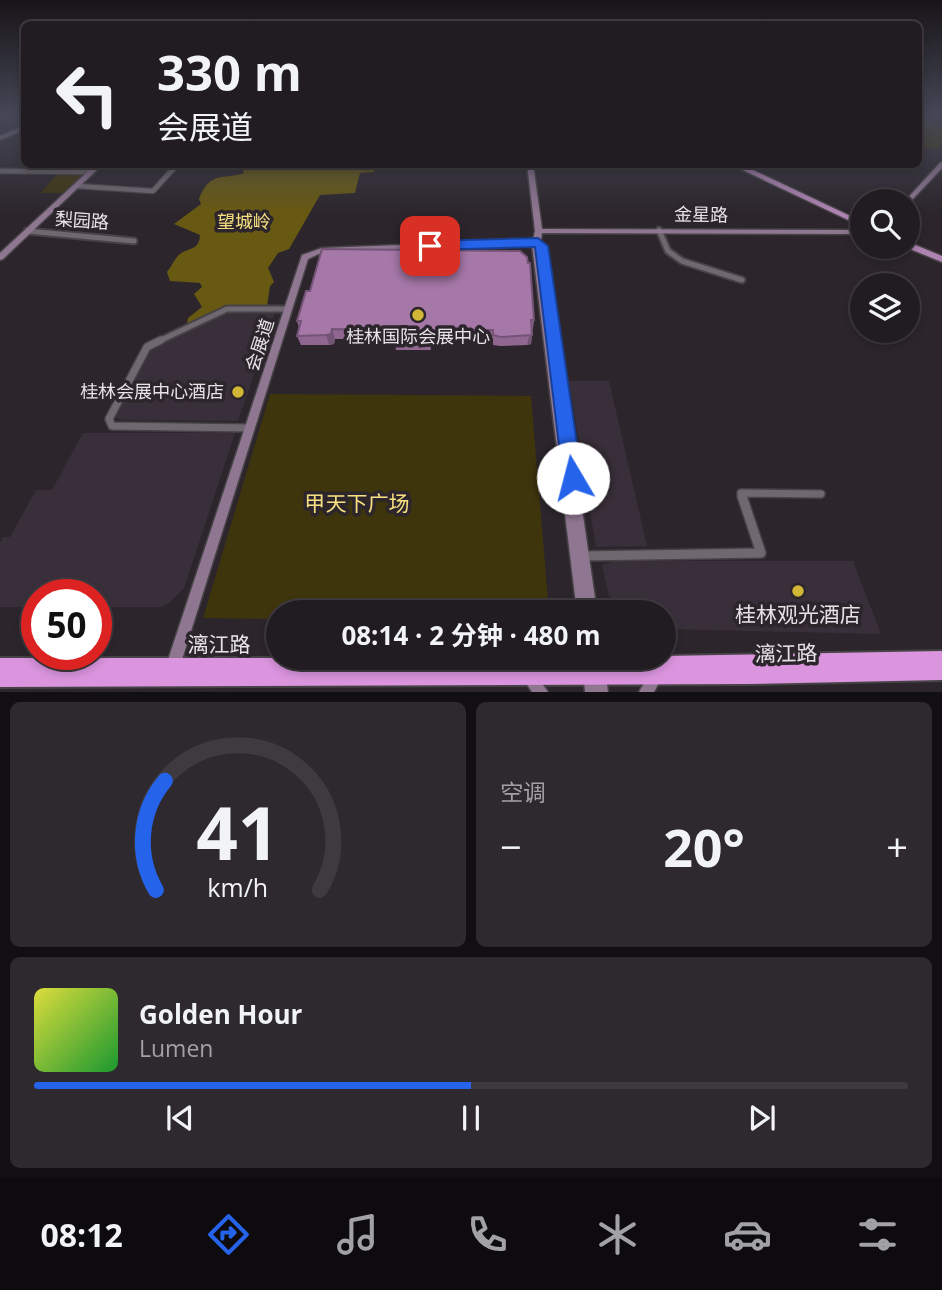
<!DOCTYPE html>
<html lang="zh">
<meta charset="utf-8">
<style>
:root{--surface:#211c21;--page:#2d292e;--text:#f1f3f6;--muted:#a2a1a5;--line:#3e3a3f;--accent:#2563eb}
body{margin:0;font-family:"Open Sans","Noto Sans SC",sans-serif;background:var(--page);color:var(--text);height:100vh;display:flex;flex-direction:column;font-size:26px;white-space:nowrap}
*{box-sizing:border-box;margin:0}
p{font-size:23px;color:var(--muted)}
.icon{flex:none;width:38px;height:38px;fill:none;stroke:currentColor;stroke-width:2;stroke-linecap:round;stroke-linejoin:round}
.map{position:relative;height:692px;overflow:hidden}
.drawer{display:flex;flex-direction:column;gap:10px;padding:10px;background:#120f12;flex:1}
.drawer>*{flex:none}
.hud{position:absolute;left:21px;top:21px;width:901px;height:147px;border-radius:10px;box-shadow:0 4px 10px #0003,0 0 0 2px var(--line);background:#211c21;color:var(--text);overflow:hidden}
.controls{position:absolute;left:850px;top:189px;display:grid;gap:14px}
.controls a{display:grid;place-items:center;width:70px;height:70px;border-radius:50%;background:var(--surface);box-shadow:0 4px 10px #0003,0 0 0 2px var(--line);font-size:35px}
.speed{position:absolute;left:21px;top:579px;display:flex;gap:14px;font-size:35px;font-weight:700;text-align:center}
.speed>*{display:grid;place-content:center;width:91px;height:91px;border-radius:50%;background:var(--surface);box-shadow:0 4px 10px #0003,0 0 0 2px var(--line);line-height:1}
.speed .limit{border:10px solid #d22;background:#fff;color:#111}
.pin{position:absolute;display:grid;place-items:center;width:60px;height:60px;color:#fff;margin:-30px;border-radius:14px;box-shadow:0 4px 10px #0006}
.me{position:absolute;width:77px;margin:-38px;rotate:352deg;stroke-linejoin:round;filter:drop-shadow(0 0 5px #0008)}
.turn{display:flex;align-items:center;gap:24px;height:147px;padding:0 21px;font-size:32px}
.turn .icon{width:91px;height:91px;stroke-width:2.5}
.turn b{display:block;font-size:49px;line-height:60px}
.big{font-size:52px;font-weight:700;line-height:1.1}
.drawer .card{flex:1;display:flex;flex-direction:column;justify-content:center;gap:10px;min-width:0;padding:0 24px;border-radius:10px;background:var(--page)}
.drawer .dial{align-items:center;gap:0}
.dial svg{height:182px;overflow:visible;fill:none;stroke:var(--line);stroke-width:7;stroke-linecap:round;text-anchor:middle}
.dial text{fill:var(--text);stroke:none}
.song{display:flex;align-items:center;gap:21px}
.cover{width:84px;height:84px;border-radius:10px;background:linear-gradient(135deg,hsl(60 70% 55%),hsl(130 70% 35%))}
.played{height:7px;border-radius:4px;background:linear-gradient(90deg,var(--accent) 50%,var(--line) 50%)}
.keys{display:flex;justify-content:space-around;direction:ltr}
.heat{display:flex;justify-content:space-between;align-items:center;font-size:38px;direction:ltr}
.drawer .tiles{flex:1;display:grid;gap:10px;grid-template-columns:1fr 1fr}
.card:last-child{grid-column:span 2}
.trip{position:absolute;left:266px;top:600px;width:410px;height:70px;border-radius:35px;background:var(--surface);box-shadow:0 4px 10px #0003,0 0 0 2px var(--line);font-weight:700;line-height:70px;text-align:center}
.dock{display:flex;height:112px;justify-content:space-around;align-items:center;background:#0d0b0d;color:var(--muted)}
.dock .icon{width:49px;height:49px}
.dock .selected{color:var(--accent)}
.dock b{font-size:32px;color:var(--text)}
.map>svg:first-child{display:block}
.built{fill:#392f3a}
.green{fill:#3e350d}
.forest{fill:#685912}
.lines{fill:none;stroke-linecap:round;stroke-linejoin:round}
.street-far3-casing{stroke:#464246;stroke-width:7}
.street-far2-casing{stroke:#464246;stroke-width:9}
.street-far1-casing{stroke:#464246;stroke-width:10}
.street-casing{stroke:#464246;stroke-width:12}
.secondary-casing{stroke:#464246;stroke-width:3}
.primary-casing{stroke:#464246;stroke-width:3}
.highway-casing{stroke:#464246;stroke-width:4}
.street-far3{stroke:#6f6870;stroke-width:4.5}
.street-far2{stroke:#6f6870;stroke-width:5}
.street-far1{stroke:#6f6870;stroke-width:7}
.street{stroke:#6f6870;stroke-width:9}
.secondary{fill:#8f7691;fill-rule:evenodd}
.primary{fill:#af83b2;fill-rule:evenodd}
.highway{fill:#da95de;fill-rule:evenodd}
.wall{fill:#8f6790}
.shaded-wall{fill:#745476}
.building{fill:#a678a8;stroke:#745476;stroke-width:2}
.route{fill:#2563eb;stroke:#184099;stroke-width:2}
.poi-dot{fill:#d2b635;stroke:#2c262c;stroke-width:2.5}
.labels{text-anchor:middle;stroke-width:7;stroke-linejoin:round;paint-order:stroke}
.street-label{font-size:18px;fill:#e6e2e6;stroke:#2c262c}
.park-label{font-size:18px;fill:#f6e081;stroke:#2c262c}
.poi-label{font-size:18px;fill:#e6e2e6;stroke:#2c262c}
.near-park-label{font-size:21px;fill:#f6e081;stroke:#2c262c}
.near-poi-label{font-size:21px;fill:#e6e2e6;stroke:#2c262c}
.near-street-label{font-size:21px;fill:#e6e2e6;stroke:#2c262c}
</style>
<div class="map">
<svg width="942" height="692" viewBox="0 0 942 692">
<rect width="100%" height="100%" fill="#2c262c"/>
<g class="built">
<polygon points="230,312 275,313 238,421 121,420 115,417 146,354 162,344"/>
<polygon points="569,381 609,381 647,546 596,547"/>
<polygon points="83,433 235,433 184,588 169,603 161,607 96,607 96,595 37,595 37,607 0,607 0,543 3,537 10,537 36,490 52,490"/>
<polygon points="615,561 853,561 881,634 663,629 663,612 634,612 609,596 602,565"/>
</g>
<g class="green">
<polygon points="919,116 926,116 942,130 942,145 936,149 919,147"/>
<polygon points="58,173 87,173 65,193 41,193"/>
<polygon points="270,394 531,396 549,612 278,612 278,619 203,618"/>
</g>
<path class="forest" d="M 232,165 L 374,165 L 374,172 L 360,173 L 355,193 L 320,195 L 289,249 L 278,253 L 268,268 L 274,282 L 270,286 L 267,306 L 227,306 L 187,325 L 188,318 L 202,307 L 194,294 L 202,287 L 200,283 L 170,281 L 167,272 C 171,267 173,262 177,257 C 186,246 199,253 200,235 L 174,224 L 201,204 L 199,199 C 210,170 224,180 244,173 L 242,168 Z"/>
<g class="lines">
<g class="street-far3-casing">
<g id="street-far3">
<polyline points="0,171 92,172"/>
<polyline points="77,186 153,191 176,166 153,164"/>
</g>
</g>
<g class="street-far2-casing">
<g id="street-far2">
<polyline points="659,230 668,251 682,261 742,280"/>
<polyline points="27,231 134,241"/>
<polyline points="157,342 227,309 288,309"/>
</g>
</g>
<g class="street-far1-casing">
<g id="street-far1">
<polyline points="161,340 147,347 109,419 112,426 249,428"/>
<polyline points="743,498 741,493 821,494"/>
</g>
</g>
<g class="street-casing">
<polyline id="street" points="583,556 761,553 742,496"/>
</g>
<g class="secondary-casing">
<g id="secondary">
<polygon points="24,126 24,130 0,140 0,136"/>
<polygon points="942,162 942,168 910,202 905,201 940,163"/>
<polygon points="96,164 103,164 3,259 0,260 0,253"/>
<polygon points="527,164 533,164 542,229 863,230 863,234 542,233 541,240 542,242 540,245 554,354 559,355 560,357 597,612 577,612 532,245 323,252 308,259 180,666 178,671 173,673 168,671 166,666 302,255 322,248 533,240 535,231"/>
<polygon points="582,658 604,658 608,692 585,692"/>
<polygon points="529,670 534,672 548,692 532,692 522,677 524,672"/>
<polygon points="655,670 660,672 662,677 654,692 639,692 650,672"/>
</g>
</g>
<g class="primary-casing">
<g id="primary">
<polygon points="730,164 740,164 863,222 863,227"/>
<polygon points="908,242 942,256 942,262 905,247 908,247"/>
</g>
</g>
<g class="highway-casing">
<polygon id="highway" points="942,651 942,680 747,684 0,687 0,658 663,658 663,656"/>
</g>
<use href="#street-far3" class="street-far3"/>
<use href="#street-far2" class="street-far2"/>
<use href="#street-far1" class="street-far1"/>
<use href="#street" class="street"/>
<use href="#secondary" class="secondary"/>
<use href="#primary" class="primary"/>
<use href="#highway" class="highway"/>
</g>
<polygon class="wall" points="534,320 531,344 527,345 500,346 493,345 493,340 447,340 447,343 430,343 431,350 396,350 395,343 382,343 381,339 335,339 334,344 329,345 301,345 297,336 299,327 297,321"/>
<g class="shaded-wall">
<polygon points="332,329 335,339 334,344 329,345 326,335"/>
<polygon points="532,335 531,344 527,345 529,336"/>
</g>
<polygon class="building" points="322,249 520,251 527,257 528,263 530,263 534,320 531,320 532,335 501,337 493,335 493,330 446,330 446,333 430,333 430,341 395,340 396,333 380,333 380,330 332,329 331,334 326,335 297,336 301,321 297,321 306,291 310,291"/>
<linearGradient id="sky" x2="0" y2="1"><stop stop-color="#181518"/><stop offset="0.54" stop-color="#454756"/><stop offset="1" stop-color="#454756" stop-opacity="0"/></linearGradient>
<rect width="942" height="213" fill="url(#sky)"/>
<polygon class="route" points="538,238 548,246 582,478 579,484 573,487 566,484 563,478 535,247 430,250 423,246 430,241"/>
<g class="poi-dot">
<circle cx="418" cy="315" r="7"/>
<circle cx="238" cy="392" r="7"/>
<circle cx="798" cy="591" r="7"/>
</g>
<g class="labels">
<g class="street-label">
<text transform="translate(701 215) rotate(1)" y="6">金星路</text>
<text transform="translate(82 221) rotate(4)" y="6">梨园路</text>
<text transform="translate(260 345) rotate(-72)" y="6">会展道</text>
</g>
<g class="park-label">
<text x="244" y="228">望城岭</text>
</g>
<g class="poi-label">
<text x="418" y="343">桂林国际会展中心</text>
<text x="224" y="398" text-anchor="end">桂林会展中心酒店</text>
</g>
<g class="near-park-label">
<text x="357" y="511">甲天下广场</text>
</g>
<g class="near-poi-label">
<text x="798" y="622">桂林观光酒店</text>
</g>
<g class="near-street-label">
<text x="219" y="652">漓江路</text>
<text transform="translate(786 654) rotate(-1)" y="7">漓江路</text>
</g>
</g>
</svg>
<div class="controls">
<a><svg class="icon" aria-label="search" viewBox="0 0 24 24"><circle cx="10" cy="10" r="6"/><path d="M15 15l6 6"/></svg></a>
<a><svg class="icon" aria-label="layers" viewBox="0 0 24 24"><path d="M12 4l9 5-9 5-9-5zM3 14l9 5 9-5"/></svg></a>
</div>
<div class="speed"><div class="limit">50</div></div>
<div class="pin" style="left:430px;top:246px;background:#d93025"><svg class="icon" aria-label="arrive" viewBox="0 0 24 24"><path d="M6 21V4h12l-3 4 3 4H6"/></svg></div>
<svg class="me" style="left:573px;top:478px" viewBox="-20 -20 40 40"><circle r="19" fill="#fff"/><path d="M0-13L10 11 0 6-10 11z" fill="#2563eb"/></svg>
<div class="trip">08:14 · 2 分钟 · 480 m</div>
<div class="hud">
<div class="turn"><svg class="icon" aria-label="left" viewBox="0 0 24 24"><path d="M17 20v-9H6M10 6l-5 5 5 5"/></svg><div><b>330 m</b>会展道</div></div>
</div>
</div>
<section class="drawer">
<div class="tiles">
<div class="card dial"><svg viewBox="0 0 100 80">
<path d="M14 69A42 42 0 1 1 86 69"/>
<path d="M14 69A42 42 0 0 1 18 21" stroke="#2563eb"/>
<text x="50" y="56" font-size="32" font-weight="700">41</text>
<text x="50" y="72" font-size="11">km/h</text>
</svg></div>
<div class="card"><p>空调</p>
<div class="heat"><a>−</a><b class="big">20°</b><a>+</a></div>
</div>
<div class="card">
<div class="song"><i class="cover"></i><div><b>Golden Hour</b><p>Lumen</p></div></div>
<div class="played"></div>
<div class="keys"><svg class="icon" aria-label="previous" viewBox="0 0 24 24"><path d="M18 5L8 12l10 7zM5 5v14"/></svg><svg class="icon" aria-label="pause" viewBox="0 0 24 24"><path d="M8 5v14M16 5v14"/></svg><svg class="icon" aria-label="next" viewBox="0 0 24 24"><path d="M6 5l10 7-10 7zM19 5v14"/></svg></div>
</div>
</div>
</section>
<nav class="dock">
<b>08:12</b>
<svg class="icon selected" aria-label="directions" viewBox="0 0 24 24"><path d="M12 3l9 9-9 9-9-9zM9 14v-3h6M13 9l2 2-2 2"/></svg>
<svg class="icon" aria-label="music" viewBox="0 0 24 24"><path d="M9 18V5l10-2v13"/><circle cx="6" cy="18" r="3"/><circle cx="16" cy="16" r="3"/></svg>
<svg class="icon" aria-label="phone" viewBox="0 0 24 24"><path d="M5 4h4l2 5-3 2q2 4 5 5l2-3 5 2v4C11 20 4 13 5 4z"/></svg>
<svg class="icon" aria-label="climate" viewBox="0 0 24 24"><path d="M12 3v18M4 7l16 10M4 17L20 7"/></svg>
<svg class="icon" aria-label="car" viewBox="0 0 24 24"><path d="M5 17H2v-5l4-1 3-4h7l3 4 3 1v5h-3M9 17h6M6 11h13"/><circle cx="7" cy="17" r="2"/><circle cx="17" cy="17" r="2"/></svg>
<svg class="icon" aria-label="filters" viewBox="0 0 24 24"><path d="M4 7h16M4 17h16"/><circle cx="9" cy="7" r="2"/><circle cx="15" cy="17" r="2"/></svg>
</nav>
